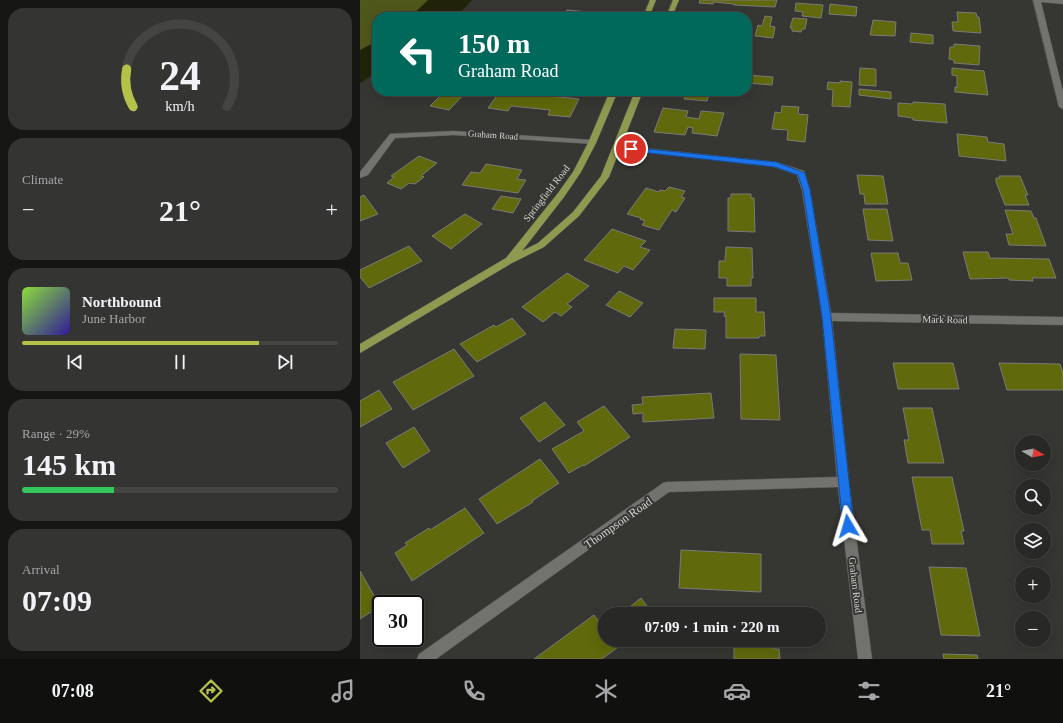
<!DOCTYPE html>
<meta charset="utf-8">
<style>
:root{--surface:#282826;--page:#343432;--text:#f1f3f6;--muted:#a5a6a7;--line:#444443;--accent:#b4c24a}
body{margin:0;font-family:Georgia,serif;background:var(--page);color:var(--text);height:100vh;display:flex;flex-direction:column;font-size:15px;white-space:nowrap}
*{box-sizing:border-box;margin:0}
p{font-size:13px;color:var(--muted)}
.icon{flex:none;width:22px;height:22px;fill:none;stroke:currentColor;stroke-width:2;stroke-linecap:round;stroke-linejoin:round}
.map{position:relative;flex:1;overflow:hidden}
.side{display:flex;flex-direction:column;gap:8px;padding:8px;background:#161615;width:360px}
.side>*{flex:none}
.banner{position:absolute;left:12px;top:12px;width:380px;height:84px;border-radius:16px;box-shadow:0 4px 16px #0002,0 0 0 1px var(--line);background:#00695c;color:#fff;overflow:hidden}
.needle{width:26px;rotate:99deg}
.buttons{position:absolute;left:655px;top:435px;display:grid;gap:8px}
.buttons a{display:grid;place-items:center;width:36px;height:36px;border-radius:50%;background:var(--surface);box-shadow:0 4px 16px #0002,0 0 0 1px var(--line);font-size:20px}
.speed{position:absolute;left:12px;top:595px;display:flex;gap:8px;font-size:20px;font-weight:700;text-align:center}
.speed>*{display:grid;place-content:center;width:52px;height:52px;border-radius:50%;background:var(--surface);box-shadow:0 4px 16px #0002,0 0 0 1px var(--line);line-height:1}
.speed .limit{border:2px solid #111;border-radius:6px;background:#fff;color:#111}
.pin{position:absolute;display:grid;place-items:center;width:34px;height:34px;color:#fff;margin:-17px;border:2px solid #fff;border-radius:50%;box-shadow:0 1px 4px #0007}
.me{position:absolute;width:44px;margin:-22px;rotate:353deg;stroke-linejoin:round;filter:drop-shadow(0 0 3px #0008)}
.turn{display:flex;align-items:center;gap:14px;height:84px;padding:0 20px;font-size:18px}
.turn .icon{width:52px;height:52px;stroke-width:2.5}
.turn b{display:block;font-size:28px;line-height:34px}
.big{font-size:30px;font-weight:700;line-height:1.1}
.side .tile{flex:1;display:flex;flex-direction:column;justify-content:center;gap:6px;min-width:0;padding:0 14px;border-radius:16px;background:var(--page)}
.side .dial{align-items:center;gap:0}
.dial svg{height:104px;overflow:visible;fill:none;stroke:var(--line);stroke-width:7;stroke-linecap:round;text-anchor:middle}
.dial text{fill:var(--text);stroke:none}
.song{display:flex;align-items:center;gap:12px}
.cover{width:48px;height:48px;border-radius:6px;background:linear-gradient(135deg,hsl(90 70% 55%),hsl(250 70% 35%))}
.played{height:4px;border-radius:2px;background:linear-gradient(90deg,var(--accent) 75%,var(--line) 75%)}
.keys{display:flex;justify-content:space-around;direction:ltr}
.heat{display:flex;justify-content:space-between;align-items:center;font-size:22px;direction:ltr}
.charge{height:6px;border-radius:3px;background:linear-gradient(90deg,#34c759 29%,var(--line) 0)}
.trip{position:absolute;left:238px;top:607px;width:228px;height:40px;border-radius:20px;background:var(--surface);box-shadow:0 4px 16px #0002,0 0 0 1px var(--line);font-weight:700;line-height:40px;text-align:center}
.tab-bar{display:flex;height:64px;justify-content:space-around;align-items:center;background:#10100f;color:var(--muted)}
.tab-bar .icon{width:28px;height:28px}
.tab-bar .on{color:var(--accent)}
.tab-bar b{font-size:18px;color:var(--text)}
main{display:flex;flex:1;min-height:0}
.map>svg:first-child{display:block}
.green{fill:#50571a}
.water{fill:#212409}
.building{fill:#60690b;stroke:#7a7b78}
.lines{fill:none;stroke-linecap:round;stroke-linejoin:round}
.minor-casing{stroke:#545552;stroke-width:1}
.major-casing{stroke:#545552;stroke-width:1}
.minor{fill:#72736f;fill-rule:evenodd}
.major{fill:#909950;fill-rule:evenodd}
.route{fill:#1a73e8;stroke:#114b97}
.labels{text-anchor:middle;stroke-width:4;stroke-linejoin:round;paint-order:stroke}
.far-street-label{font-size:9px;fill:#d4d4d2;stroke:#363633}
.street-label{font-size:10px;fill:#d4d4d2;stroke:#363633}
.near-street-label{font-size:12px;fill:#d4d4d2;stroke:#363633}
</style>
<main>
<section class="side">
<div class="tile dial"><svg viewBox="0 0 100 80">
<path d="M14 69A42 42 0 1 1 86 69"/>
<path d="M14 69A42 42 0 0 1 9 40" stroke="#b4c24a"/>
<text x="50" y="56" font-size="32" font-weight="700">24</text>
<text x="50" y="72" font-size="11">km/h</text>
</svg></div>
<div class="tile"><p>Climate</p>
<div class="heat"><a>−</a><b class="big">21°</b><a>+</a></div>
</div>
<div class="tile">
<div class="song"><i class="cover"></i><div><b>Northbound</b><p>June Harbor</p></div></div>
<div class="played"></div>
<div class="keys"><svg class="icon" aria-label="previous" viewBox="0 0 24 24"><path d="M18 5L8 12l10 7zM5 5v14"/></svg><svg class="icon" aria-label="pause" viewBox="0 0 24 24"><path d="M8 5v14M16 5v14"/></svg><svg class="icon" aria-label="next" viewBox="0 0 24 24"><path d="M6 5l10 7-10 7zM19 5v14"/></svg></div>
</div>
<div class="tile"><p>Range · 29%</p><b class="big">145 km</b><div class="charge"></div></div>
<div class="tile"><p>Arrival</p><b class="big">07:09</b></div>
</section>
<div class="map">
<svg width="703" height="659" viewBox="0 0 703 659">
<rect width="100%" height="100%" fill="#363633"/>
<polygon class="green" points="0,0 82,0 58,17 17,17 17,44 0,54"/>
<g class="water">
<polygon points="68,0 112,0 96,17 50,17"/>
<polygon points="17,41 17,72 0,83 0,50"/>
</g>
<g class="building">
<polygon points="340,0 417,0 415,7 374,5 374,4 353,2 353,4 339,3"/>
<polygon points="436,3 463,5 461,18 442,16 443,12 435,11"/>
<polygon points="470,4 497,7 496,16 469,14"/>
<polygon points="207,10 229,12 231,13 229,17 202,17"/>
<polygon points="597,12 616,13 617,17 619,17 621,33 593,31 592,22 598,22"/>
<polygon points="405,16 412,17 410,26 415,27 413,38 395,36 398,25 402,26"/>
<polygon points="433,18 447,19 445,29 442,29 441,32 432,31 432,28 430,28"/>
<polygon points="513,20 536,22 535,36 510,35"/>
<polygon points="551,33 573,35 573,44 550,42"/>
<polygon points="594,44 620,46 619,65 594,63 594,60 589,59 590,47 594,47"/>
<polygon points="500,68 516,69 516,86 499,85"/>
<polygon points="592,68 624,71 628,95 595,92 595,87 597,87 597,76 592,75"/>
<polygon points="387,75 413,77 412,85 387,83"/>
<polygon points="480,81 492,82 490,107 472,106 473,90 467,89 468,82 480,83"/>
<polygon points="499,89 531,92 531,99 499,95"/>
<polygon points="85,91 105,93 89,110 70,106"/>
<polygon points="140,91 142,91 219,99 210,117 188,115 190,110 151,106 148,111 128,108"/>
<polygon points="326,91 350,91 347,101 324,99"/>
<polygon points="553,102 585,104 587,123 553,120 553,118 538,116 538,103 553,104"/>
<polygon points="422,106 439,107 438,114 448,115 445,142 427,140 428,130 412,129 415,112 421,113"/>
<polygon points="303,108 328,111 326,117 339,119 341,111 364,113 357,136 332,133 333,128 328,127 325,135 294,132"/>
<polygon points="597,134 627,137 628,142 644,144 646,161 599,156"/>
<polygon points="59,156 77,163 61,176 64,177 55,184 49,183 41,189 27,183 34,177 31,176"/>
<polygon points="126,164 162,170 157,179 166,180 158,193 102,185 111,172 120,173"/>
<polygon points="497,175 523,176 528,204 505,204 504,194 500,194"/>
<polygon points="639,176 660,176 668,195 665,195 669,205 645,205 636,182 636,178 640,178"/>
<polygon points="309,187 325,191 321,197 325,198 316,212 312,210 299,230 282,225 285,221 280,219 281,218 267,214 286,188 299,192 300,190 305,191"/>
<polygon points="371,194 391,194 391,198 394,198 395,232 368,231 368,198 371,198"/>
<polygon points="4,195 18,214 0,221 0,197"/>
<polygon points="141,196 161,199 153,213 132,209"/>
<polygon points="503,209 527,209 533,241 508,240"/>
<polygon points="645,210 671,211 674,218 676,218 686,246 649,245 646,234 653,234"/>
<polygon points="105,214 122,224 91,249 72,236"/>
<polygon points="252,229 286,241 280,247 290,250 273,270 264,266 258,273 224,260"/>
<polygon points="49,246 62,261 9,288 0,277 0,270"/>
<polygon points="366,247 392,248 393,278 391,278 391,286 367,286 367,278 359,278 359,261 365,261"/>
<polygon points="603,252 628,252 630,258 689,259 696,278 672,278 673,281 649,280 649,278 610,279"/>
<polygon points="511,253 538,253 540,263 548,263 552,280 516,281"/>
<polygon points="207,273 229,286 207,304 212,307 201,316 195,312 183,322 162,307"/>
<polygon points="259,291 283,303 270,317 246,305"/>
<polygon points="354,298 396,298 396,312 404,312 405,336 399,336 399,338 366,338 366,316 364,316 365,312 354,312"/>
<polygon points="152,318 166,334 117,362 100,344 134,325 136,327"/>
<polygon points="315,329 346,330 345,349 313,348"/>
<polygon points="94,349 114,376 53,410 33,382"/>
<polygon points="380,354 416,355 420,420 381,419"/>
<polygon points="533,363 593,363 599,389 538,389"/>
<polygon points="639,363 700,364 703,373 703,390 647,390"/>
<polygon points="19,390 32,409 0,427 0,401"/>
<polygon points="351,393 354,418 283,422 283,413 273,414 272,405 283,404 282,397"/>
<polygon points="185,402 205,425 179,442 160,418"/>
<polygon points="244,406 270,437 224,466 223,465 209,473 192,449 224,431 217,422"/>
<polygon points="543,408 572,408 584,463 548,463 544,440 549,440"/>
<polygon points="54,427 70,451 43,468 26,443"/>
<polygon points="180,459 199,483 172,501 173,502 137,524 119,499"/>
<polygon points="552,477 592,477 604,531 601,531 604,544 572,544 570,530 562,530"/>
<polygon points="105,508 124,533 52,581 35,553 47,545 45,543 69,528 70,530"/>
<polygon points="321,550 401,554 401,592 319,588"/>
<polygon points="569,567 606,568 620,636 581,635"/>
<polygon points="0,571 20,606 0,619"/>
<polygon points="281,598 293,614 261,614"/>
<polygon points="234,615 245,630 245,640 253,640 258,647 242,659 174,659"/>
<polygon points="374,640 413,640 414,649 419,649 420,659 374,659"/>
<polygon points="583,654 617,655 618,659 584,659"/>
</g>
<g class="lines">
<g class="minor-casing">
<g id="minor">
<polygon points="673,0 703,0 703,4 681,2 703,92 703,109 699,107"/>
<polygon points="94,131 233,140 237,142 233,144 94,135 35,138 8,175 0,178 0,172 30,134"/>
<polygon points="254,145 416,162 444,171 450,190 471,313 703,317 703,325 472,321 489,482 512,659 498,659 478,487 309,492 76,659 57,659 59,654 303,483 307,482 477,477 462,317 442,190 437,175 415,167 257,149 254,149"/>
</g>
</g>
<g class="major-casing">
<g id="major">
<polygon points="290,0 296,0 289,17 283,17"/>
<polygon points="313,0 319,0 312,17 306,17"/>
<polygon points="250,91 258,91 236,143 221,172 204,197 162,251 178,243 213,212 241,176 275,91 283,91 249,177 219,216 184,247 152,263 0,353 0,344 146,258 198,193 213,172 228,143"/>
</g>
</g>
<use href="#minor" class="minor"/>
<use href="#major" class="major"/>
</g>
<polygon class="route" points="269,147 416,162 445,173 450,190 471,317 494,526 492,530 488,532 485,530 483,526 462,317 443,190 438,175 415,167 271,151 269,151"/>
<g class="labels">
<g class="far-street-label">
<text transform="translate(133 135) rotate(4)" y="3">Graham Road</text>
</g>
<g class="street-label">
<text transform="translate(186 193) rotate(-52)" y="4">Springfield Road</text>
<text transform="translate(585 319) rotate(1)" y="4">Mark Road</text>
<text transform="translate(496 585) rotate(83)" y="4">Graham Road</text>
</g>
<g class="near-street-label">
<text transform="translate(258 523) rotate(-35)" y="4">Thompson Road</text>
</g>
</g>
</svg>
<div class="buttons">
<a><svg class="needle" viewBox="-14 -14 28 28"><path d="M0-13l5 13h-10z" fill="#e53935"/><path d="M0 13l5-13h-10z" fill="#a5a6a7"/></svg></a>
<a><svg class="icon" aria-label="search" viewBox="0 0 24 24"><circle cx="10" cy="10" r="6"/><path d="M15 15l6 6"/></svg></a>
<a><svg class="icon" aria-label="layers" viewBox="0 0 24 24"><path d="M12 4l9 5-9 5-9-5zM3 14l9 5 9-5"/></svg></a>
<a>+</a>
<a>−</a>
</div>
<div class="speed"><div class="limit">30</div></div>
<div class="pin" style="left:271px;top:149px;background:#d93025"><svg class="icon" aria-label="arrive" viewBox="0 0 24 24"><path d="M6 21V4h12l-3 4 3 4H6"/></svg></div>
<svg class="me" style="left:488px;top:526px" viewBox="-20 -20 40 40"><path d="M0-17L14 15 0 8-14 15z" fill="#1a73e8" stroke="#fff" stroke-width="4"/></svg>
<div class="trip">07:09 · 1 min · 220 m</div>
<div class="banner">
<div class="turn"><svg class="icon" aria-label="left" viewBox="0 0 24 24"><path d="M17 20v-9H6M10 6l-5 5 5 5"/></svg><div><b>150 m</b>Graham Road</div></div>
</div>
</div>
</main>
<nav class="tab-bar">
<b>07:08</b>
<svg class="icon on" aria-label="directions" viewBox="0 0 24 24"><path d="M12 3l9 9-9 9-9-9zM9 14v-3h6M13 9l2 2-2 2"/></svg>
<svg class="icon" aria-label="music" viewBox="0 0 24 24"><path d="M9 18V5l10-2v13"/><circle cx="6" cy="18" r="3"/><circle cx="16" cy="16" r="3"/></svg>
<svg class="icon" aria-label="phone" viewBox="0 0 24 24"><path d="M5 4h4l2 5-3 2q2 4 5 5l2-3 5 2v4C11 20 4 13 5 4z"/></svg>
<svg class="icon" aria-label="climate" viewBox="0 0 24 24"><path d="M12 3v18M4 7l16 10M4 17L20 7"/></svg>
<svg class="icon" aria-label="car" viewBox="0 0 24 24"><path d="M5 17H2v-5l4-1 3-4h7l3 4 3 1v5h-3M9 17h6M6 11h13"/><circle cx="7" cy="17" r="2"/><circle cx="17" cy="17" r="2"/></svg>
<svg class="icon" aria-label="filters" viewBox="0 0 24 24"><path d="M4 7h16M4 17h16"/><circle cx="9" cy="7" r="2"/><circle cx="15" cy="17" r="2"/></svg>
<b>21°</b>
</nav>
